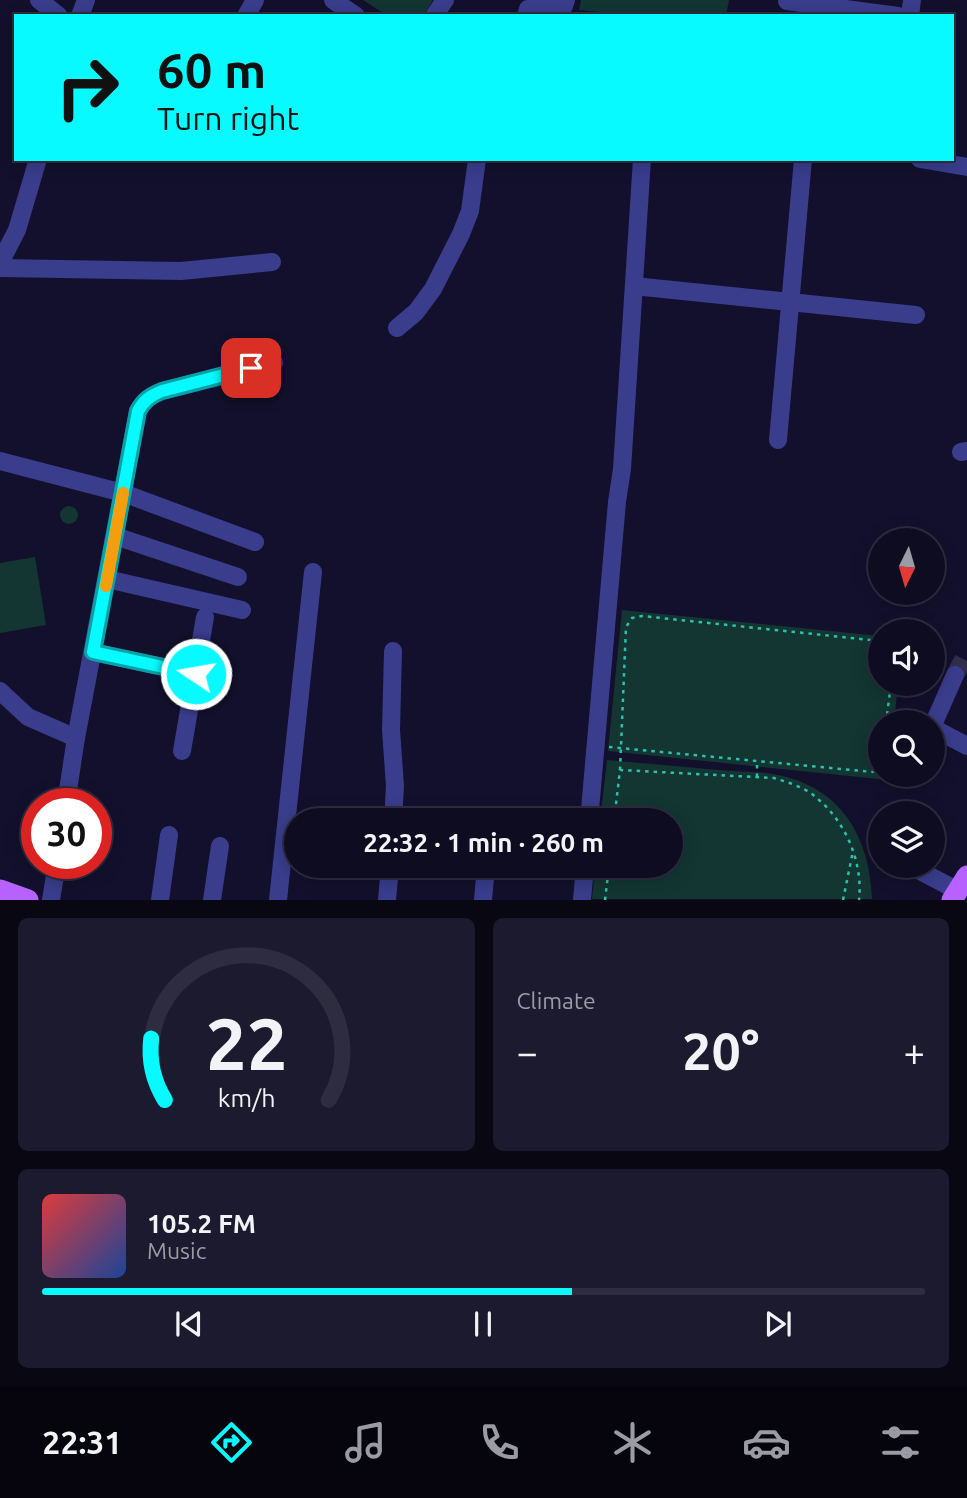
<!DOCTYPE html>
<meta charset="utf-8">
<style>
:root{--surface:#0e0c21;--page:#1c1a2e;--text:#f1f3f6;--muted:#9b9ba5;--line:#2e2c3f;--accent:#07faff}
body{margin:0;font-family:Ubuntu,sans-serif;background:var(--page);color:var(--text);height:100vh;display:flex;flex-direction:column;font-size:26px;white-space:nowrap}
*{box-sizing:border-box;margin:0}
p{font-size:23px;color:var(--muted)}
.icon{flex:none;width:38px;height:38px;fill:none;stroke:currentColor;stroke-width:2;stroke-linecap:round;stroke-linejoin:round}
.map{position:relative;height:900px;overflow:hidden}
.details{display:flex;flex-direction:column;gap:18px;padding:18px;background:#080712;flex:1}
.details>*{flex:none}
.banner{position:absolute;left:14px;top:14px;width:940px;height:147px;border-radius:0px;box-shadow:0 4px 18px #0003,0 0 0 2px var(--line);background:#07faff;color:#111;overflow:hidden}
.needle{width:46px;rotate:185deg}
.tools{position:absolute;left:868px;top:528px;display:grid;gap:14px}
.tools a{display:grid;place-items:center;width:77px;height:77px;border-radius:50%;background:var(--surface);box-shadow:0 4px 18px #0003,0 0 0 2px var(--line);font-size:35px}
.speed{position:absolute;left:21px;top:788px;display:flex;gap:14px;font-size:35px;font-weight:700;text-align:center}
.speed>*{display:grid;place-content:center;width:91px;height:91px;border-radius:50%;background:var(--surface);box-shadow:0 4px 18px #0003,0 0 0 2px var(--line);line-height:1}
.speed .limit{border:10px solid #d22;background:#fff;color:#111}
.pin{position:absolute;display:grid;place-items:center;width:60px;height:60px;color:#fff;margin:-30px;border-radius:14px;box-shadow:0 4px 10px #0006}
.me{position:absolute;width:77px;margin:-38px;rotate:282deg;stroke-linejoin:round;filter:drop-shadow(0 0 5px #0008)}
.turn{display:flex;align-items:center;gap:24px;height:147px;padding:0 28px;font-size:32px}
.turn .icon{width:91px;height:91px;stroke-width:2.5}
.turn b{display:block;font-size:49px;line-height:60px}
.big{font-size:52px;font-weight:700;line-height:1.1}
.details .tile{flex:1;display:flex;flex-direction:column;justify-content:center;gap:10px;min-width:0;padding:0 24px;border-radius:10px;background:var(--page)}
.details .dial{align-items:center;gap:0}
.dial svg{height:182px;overflow:visible;fill:none;stroke:var(--line);stroke-width:7;stroke-linecap:round;text-anchor:middle}
.dial text{fill:var(--text);stroke:none}
.song{display:flex;align-items:center;gap:21px}
.cover{width:84px;height:84px;border-radius:10px;background:linear-gradient(135deg,hsl(0 70% 55%),hsl(220 70% 35%))}
.played{height:7px;border-radius:4px;background:linear-gradient(90deg,var(--accent) 60%,var(--line) 60%)}
.keys{display:flex;justify-content:space-around;direction:ltr}
.heat{display:flex;justify-content:space-between;align-items:center;font-size:38px;direction:ltr}
.details .tiles{flex:1;display:grid;gap:18px;grid-template-columns:1fr 1fr}
.tile:last-child{grid-column:span 2}
.trip{position:absolute;left:284px;top:808px;width:399px;height:70px;border-radius:35px;background:var(--surface);box-shadow:0 4px 18px #0003,0 0 0 2px var(--line);font-weight:700;line-height:70px;text-align:center}
.tabs{display:flex;height:112px;justify-content:space-around;align-items:center;background:#06050d;color:var(--muted)}
.tabs .icon{width:49px;height:49px}
.tabs .active{color:var(--accent)}
.tabs b{font-size:32px;color:var(--text)}
.map>svg:first-child{display:block}
.green{fill:#133632}
.lines{fill:none;stroke-linecap:round;stroke-linejoin:round}
.minor-tunnel{stroke:#302e4c;stroke-width:18;stroke-dasharray:18 9;stroke-linecap:butt}
.path{stroke:#2bc2ad;stroke-width:2.5;stroke-dasharray:3.5 5;stroke-linecap:butt}
.minor{stroke:#393d8c;stroke-width:18}
.major{stroke:#b762ff;stroke-width:21}
.route-casing{stroke:#05a2a6;stroke-width:18}
.route{stroke:#07faff;stroke-width:12}
.slow{stroke:#f59e0b;stroke-width:12}
</style>
<div class="map">
<svg width="967" height="900" viewBox="0 0 967 900">
<rect width="100%" height="100%" fill="#12102c"/>
<g class="green">
<polygon points="363,0 433,0 423,16 388,16"/>
<polygon points="581,0 729,0 726,16 641,16 579,10"/>
<circle cx="69" cy="515" r="9"/>
<polygon points="35,557 46,625 0,633 0,563"/>
<polygon points="622,610 880,636 880,684 898,684 894,723 880,723 880,775 889,775 888,780 608,751"/>
<path d="M 607,760 C 644,763 681,767 719,770 C 739,772 763,771 783,776 C 844,791 870,840 872,899 L 592,899 L 595,866 L 670,866 L 670,821 L 600,821 Z"/>
</g>
<g class="lines">
<polyline class="minor-tunnel" points="955,675 967,652"/>
<g class="path">
<polyline points="886,723 891,684"/>
<polyline points="609,747 873,772 880,764"/>
<polyline points="620,770 626,627 632,618 642,616 880,641"/>
<polyline points="757,777 757,763"/>
<path d="M 614,821 L 620,770 L 774,778 C 790,783 807,788 819,800 C 847,824 863,864 859,900"/>
<polyline points="605,900 609,866"/>
<polyline points="843,900 853,851"/>
</g>
<g class="minor">
<polyline points="39,0 59,16"/>
<polyline points="333,0 356,16"/>
<polyline points="787,1 898,16"/>
<polyline points="80,16 86,0"/>
<polyline points="246,16 255,0"/>
<polyline points="434,16 445,0"/>
<polyline points="526,16 528,9 564,6 566,0"/>
<polyline points="910,16 912,0"/>
<polyline points="920,159 967,167"/>
<polyline points="0,263 17,230 38,159"/>
<polyline points="0,268 181,271 272,262"/>
<polyline points="634,286 916,315"/>
<polyline points="397,328 416,312 433,289 461,234 470,211 477,159"/>
<polyline points="778,440 803,159"/>
<polyline points="961,452 967,451"/>
<polyline points="0,461 123,493 255,542"/>
<polyline points="115,536 238,577"/>
<polyline points="107,579 242,610"/>
<polyline points="93,652 196,674"/>
<polyline points="955,675 933,725 935,729 967,746"/>
<polyline points="0,691 28,717 76,738"/>
<polyline points="182,751 205,617"/>
<path d="M 66,803 L 76,738 L 138,411 C 144,400 150,396 162,391 L 274,363"/>
<polyline points="393,821 395,786 391,730 393,651"/>
<polyline points="589,821 617,502 622,469 642,159"/>
<polyline points="911,866 958,891"/>
<polyline points="51,900 57,863"/>
<polyline points="160,900 169,835"/>
<polyline points="212,900 220,846"/>
<polyline points="278,900 313,572"/>
<polyline points="387,900 390,866"/>
<polyline points="483,900 486,866"/>
<polyline points="582,900 585,866"/>
</g>
<g class="major">
<polyline points="0,890 28,900"/>
<polyline points="952,900 967,876"/>
</g>
</g>
<g class="lines">
<g class="route-casing">
<path id="route" d="M 196,674 L 93,652 L 138,411 C 144,400 150,396 162,391 L 251,368"/>
</g>
<use href="#route" class="route"/>
<polyline class="slow" points="106,586 123,493"/>
</g>
</svg>
<div class="tools">
<a><svg class="needle" viewBox="-14 -14 28 28"><path d="M0-13l5 13h-10z" fill="#e53935"/><path d="M0 13l5-13h-10z" fill="#9b9ba5"/></svg></a>
<a><svg class="icon" aria-label="sound" viewBox="0 0 24 24"><path d="M4 9h4l5-4v14l-5-4H4zM17 9q2 3 0 6"/></svg></a>
<a><svg class="icon" aria-label="search" viewBox="0 0 24 24"><circle cx="10" cy="10" r="6"/><path d="M15 15l6 6"/></svg></a>
<a><svg class="icon" aria-label="layers" viewBox="0 0 24 24"><path d="M12 4l9 5-9 5-9-5zM3 14l9 5 9-5"/></svg></a>
</div>
<div class="speed"><div class="limit">30</div></div>
<div class="pin" style="left:251px;top:368px;background:#d93025"><svg class="icon" aria-label="arrive" viewBox="0 0 24 24"><path d="M6 21V4h12l-3 4 3 4H6"/></svg></div>
<svg class="me" style="left:196px;top:674px" viewBox="-20 -20 40 40"><circle r="17" fill="#07faff" stroke="#fff" stroke-width="3"/><path d="M0-11L8 9 0 5-8 9z" fill="#fff"/></svg>
<div class="trip">22:32 · 1 min · 260 m</div>
<div class="banner">
<div class="turn"><svg class="icon" aria-label="right" viewBox="0 0 24 24"><path d="M7 20v-9h11M14 6l5 5-5 5"/></svg><div><b>60 m</b>Turn right</div></div>
</div>
</div>
<section class="details">
<div class="tiles">
<div class="tile dial"><svg viewBox="0 0 100 80">
<path d="M14 69A42 42 0 1 1 86 69"/>
<path d="M14 69A42 42 0 0 1 8 42" stroke="#07faff"/>
<text x="50" y="56" font-size="32" font-weight="700">22</text>
<text x="50" y="72" font-size="11">km/h</text>
</svg></div>
<div class="tile"><p>Climate</p>
<div class="heat"><a>−</a><b class="big">20°</b><a>+</a></div>
</div>
<div class="tile">
<div class="song"><i class="cover"></i><div><b>105.2 FM</b><p>Music</p></div></div>
<div class="played"></div>
<div class="keys"><svg class="icon" aria-label="previous" viewBox="0 0 24 24"><path d="M18 5L8 12l10 7zM5 5v14"/></svg><svg class="icon" aria-label="pause" viewBox="0 0 24 24"><path d="M8 5v14M16 5v14"/></svg><svg class="icon" aria-label="next" viewBox="0 0 24 24"><path d="M6 5l10 7-10 7zM19 5v14"/></svg></div>
</div>
</div>
</section>
<nav class="tabs">
<b>22:31</b>
<svg class="icon active" aria-label="directions" viewBox="0 0 24 24"><path d="M12 3l9 9-9 9-9-9zM9 14v-3h6M13 9l2 2-2 2"/></svg>
<svg class="icon" aria-label="music" viewBox="0 0 24 24"><path d="M9 18V5l10-2v13"/><circle cx="6" cy="18" r="3"/><circle cx="16" cy="16" r="3"/></svg>
<svg class="icon" aria-label="phone" viewBox="0 0 24 24"><path d="M5 4h4l2 5-3 2q2 4 5 5l2-3 5 2v4C11 20 4 13 5 4z"/></svg>
<svg class="icon" aria-label="climate" viewBox="0 0 24 24"><path d="M12 3v18M4 7l16 10M4 17L20 7"/></svg>
<svg class="icon" aria-label="car" viewBox="0 0 24 24"><path d="M5 17H2v-5l4-1 3-4h7l3 4 3 1v5h-3M9 17h6M6 11h13"/><circle cx="7" cy="17" r="2"/><circle cx="17" cy="17" r="2"/></svg>
<svg class="icon" aria-label="filters" viewBox="0 0 24 24"><path d="M4 7h16M4 17h16"/><circle cx="9" cy="7" r="2"/><circle cx="15" cy="17" r="2"/></svg>
</nav>
